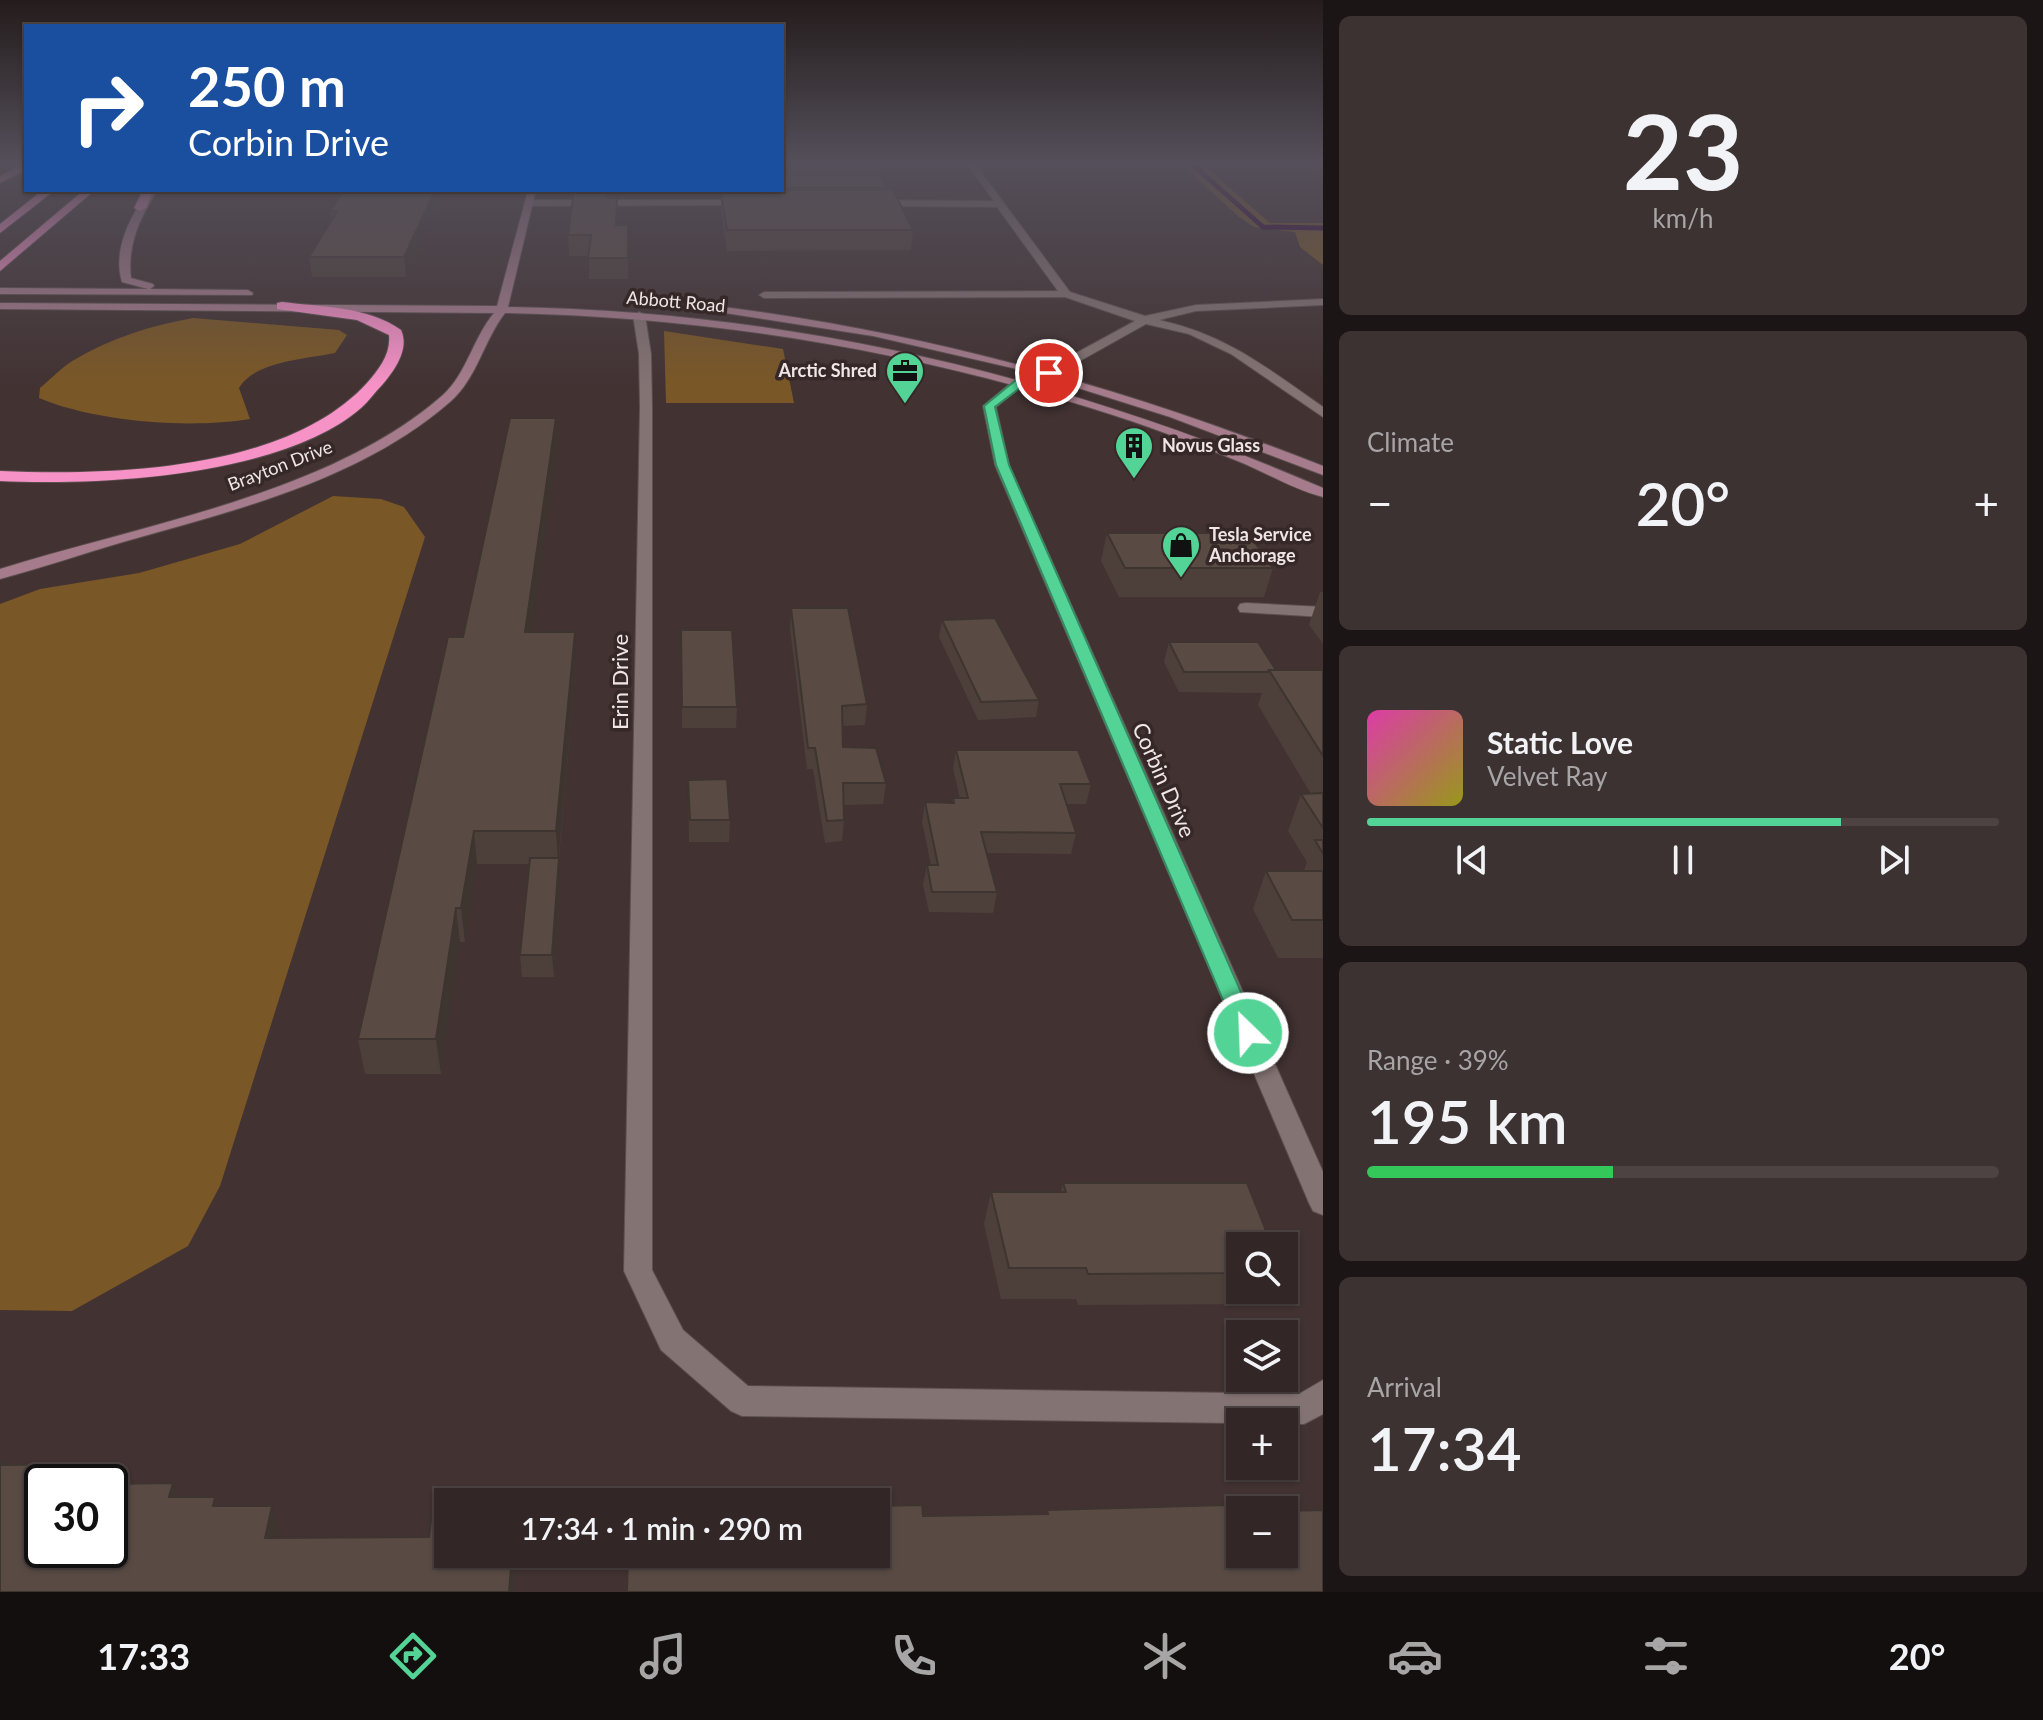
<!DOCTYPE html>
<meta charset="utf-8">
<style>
:root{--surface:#322626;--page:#3d3232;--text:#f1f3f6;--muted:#a8a5a7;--line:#4d4343;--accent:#54d396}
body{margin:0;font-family:Lato,sans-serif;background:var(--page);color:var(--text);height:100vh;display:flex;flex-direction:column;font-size:30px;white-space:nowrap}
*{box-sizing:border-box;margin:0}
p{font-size:26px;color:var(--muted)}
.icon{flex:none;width:44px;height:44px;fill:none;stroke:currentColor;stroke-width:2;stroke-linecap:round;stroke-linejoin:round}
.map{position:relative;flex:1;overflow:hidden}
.side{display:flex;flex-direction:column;gap:16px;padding:16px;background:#1c1515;width:720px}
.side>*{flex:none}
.top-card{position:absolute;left:24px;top:24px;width:760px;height:168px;border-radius:0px;box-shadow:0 2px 6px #0004,0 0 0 2px var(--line);background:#1a4fa0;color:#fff;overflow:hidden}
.tools{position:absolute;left:1226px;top:1232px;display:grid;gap:16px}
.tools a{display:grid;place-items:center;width:72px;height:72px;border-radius:0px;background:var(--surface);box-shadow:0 2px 6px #0004,0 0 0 2px var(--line);font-size:40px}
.speed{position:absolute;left:24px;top:1464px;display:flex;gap:16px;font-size:40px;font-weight:700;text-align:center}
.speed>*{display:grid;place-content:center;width:104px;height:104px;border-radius:50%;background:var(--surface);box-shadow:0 2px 6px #0004,0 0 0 2px var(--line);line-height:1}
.speed .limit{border:4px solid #111;border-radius:12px;background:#fff;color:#111}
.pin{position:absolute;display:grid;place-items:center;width:68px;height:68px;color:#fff;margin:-34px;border:4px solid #fff;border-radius:50%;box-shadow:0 2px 8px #0007}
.me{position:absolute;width:88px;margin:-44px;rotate:336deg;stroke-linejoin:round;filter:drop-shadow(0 0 6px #0008)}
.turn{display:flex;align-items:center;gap:28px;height:168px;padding:0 32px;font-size:36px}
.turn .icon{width:104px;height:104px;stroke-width:2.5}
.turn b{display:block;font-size:56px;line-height:68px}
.big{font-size:60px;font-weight:600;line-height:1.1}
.side .tile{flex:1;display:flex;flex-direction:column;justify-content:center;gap:12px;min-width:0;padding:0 28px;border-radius:12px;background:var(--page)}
.side .dial{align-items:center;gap:0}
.dial b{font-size:104px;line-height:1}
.song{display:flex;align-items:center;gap:24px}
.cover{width:96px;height:96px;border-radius:12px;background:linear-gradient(135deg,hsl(320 70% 55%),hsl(60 70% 35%))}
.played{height:8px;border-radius:4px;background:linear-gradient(90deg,var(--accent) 75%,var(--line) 75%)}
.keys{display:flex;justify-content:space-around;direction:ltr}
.heat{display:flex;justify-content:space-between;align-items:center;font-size:44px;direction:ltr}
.charge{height:12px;border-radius:6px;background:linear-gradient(90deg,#34c759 39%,var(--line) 0)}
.trip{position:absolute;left:434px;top:1488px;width:456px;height:80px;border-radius:0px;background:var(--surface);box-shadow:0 2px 6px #0004,0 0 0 2px var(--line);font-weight:600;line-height:80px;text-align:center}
.tabs{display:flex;height:128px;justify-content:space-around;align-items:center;background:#140f0f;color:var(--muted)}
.tabs .icon{width:56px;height:56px}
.tabs .current{color:var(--accent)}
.tabs b{font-size:36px;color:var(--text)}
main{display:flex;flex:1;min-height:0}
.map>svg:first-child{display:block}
.green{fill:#7a5726}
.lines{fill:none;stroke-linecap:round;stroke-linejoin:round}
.stream{stroke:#2e0137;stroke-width:5}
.street-casing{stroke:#5c4f4f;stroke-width:2}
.secondary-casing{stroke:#5c4f4f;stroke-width:2}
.highway-casing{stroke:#5c4f4f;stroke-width:2}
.street{fill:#847373;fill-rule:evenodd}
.secondary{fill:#a67c8c;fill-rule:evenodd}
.highway{fill:#f792c7;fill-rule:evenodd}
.wall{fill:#4d403a}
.shaded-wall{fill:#3e3430}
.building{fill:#594b44;stroke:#3e3430;stroke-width:2}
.route{fill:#54d396;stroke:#378962;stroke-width:2}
.labels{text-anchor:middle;stroke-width:7;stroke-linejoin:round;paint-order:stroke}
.far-street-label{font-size:18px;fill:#f0e6e6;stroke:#372828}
.far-poi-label{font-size:18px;font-weight:bold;fill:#f0e6e6;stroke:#372828;text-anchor:start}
.street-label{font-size:22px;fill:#f0e6e6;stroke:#372828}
</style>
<main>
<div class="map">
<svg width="1323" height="1592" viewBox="0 0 1323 1592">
<rect width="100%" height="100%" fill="#423232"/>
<g class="green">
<polygon points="1182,164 1202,164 1270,223 1323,223 1323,265 1300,247 1295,232 1254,227 1239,217"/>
<path d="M 193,318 L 339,330 L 347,335 L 335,353 C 306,359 255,361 239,388 L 250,419 C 189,429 96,422 39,398 L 40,388 C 51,379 62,367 74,360 C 110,338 153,325 193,318 Z"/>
<polygon points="664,331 783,349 794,403 666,403"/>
<polygon points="333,496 381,499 404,507 425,537 220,1186 188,1246 72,1311 0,1310 0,604 40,589 139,573 240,544"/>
</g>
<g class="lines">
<polyline class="stream" points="1192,164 1263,227 1323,228"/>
<g class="street-casing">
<g id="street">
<path d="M 967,164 L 975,164 L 1070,292 L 1145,316 L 1196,305 L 1323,299 L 1323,305 L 1196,311 L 1159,320 C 1227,335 1267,368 1323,407 L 1323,417 L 1231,354 L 1189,334 L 1146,324 L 1053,376 L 1045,376 L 1045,370 L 1135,321 L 1065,297 L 764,298 L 759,295 L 764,292 L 1058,291 L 997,207 L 873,206 L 868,203 L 873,200 L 994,201 Z"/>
<polygon points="745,200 748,205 529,206 524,203 529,200"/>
<polygon points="639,312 645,315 651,354 652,406 652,1270 683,1330 748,1386 1299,1394 1323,1380 1323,1414 1304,1424 742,1416 731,1411 661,1350 624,1271 640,406 639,354 633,315"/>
<polygon points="1016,379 1026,382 996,407 1009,465 1323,1172 1323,1215 1313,1211 1309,1203 995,465 983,406"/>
<polygon points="1246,603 1323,607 1323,617 1240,612 1238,608 1240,604"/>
</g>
</g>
<g class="secondary-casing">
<g id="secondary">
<path d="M 149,190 L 158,190 C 140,217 127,245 131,278 L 153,284 L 154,286 L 150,289 L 248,290 L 253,293 L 252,295 L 0,294 L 0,288 L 148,289 L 122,282 C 112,250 131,215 149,190 Z"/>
<path d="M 528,190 L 536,190 L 508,307 C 792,311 1063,376 1323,488 L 1323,497 C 1296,490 1270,475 1245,464 C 1194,443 1143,424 1091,408 C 900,348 705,317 505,313 C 484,340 477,378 451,401 C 361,480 236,510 123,542 C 82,554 41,568 0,579 L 0,569 C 140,525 331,494 443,395 C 467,373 473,338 494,313 L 0,309 L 0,303 L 497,306 Z"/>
<path d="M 716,306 C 931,333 1122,387 1323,466 L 1323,475 L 1170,417 L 1021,370 L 873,336 L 712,311 L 710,309 Z"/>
</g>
</g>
<g class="highway-casing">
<g id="highway">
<polygon points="22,164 26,164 26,170 0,183 0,176"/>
<polygon points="43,190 55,190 0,233 0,224"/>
<polygon points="84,190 95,190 0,271 0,261"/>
<polygon points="143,190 153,190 146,208 140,211 134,208"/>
<path d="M 282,302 C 322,307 367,306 401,330 C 410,349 394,371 382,385 C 375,392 369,401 361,408 C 283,476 100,486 0,481 L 0,471 C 111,476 287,471 367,383 C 379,369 391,354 389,335 L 357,320 L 277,309 L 277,303 Z"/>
</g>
</g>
<use href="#street" class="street"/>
<use href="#secondary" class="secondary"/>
<use href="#highway" class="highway"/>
</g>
<g class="wall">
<polygon points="1305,164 1323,164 1323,178"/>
<polygon points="782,176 886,188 886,190 913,230 911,250 727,251 721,213 721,193 738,193 737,190 782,190"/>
<polygon points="445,190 406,277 312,277 309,257 332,221 330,211"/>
<polygon points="574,190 610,190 610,197 608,198 617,225 628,225 628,279 589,279 589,256 569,256 568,235"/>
<polygon points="556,418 558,444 531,632 576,664 559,858 561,880 554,977 522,977 520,955 529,864 477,864 465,942 460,942 441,1074 365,1074 358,1039"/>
<polygon points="1107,533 1273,568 1264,597 1119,597 1101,561"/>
<polygon points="1320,592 1323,592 1323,644 1309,625"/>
<polygon points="791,608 867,704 865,725 842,726 843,747 886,783 883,804 844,805 844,820 842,841 825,843 813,769 807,769 790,628"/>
<polygon points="942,620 1039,700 1036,717 978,720 939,637"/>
<polygon points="681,630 737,707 736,728 682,728"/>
<polygon points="1169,642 1276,670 1323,670 1323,958 1278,958 1253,909 1266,871 1304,871 1307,862 1288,831 1301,794 1311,794 1258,705 1262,693 1179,692 1164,662"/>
<polygon points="956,750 1091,784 1086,804 1066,804 1076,833 1071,854 987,853 997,892 993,913 929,912 923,885 927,865 931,865 922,822 925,802 952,803 953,798 960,798 953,769"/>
<polygon points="688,780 730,820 729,842 689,842"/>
<polygon points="1063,1183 1240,1246 1240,1290 1275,1290 1268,1304 1078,1305 1076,1299 1001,1299 984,1224 991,1192 1061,1192"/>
</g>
<g class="shaded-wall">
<polygon points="435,190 445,190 406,277 404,257"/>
<polygon points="556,418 558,444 527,664 525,632"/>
<polygon points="575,632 576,664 558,864 556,831"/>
<polygon points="474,831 477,864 465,942 461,908"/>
<polygon points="559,858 561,880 554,977 552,955"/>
<polygon points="456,908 460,942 441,1074 436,1039"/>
<polygon points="0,1456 10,1474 0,1478"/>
<polygon points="82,1464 92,1482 77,1482"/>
<polygon points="173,1483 182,1504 169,1497"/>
<polygon points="272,1506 279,1528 273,1559 265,1538"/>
<polygon points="512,1554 516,1554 514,1592 509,1592"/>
</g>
<g class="building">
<polygon points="782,176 880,176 886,188 782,188"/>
<polygon points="344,190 435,190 404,257 309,257 337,211 330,211"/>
<polygon points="574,190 608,190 607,198 617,198 616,225 628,225 628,258 588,258 591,235 568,235"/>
<polygon points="741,190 893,190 913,230 727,230 721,193 741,193"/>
<polygon points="510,418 556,418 525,632 575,632 556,831 474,831 461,908 456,908 436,1039 358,1039 448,637 463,637"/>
<polygon points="1107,533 1248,533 1273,568 1125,568"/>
<polygon points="791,608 848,608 867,704 842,706 843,747 876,748 886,783 843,783 844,820 827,821 815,748 808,748"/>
<polygon points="995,618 1039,700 981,702 942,620"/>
<polygon points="681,630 732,630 737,707 682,707"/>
<polygon points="1169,642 1258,642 1276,670 1269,670 1268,672 1184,672"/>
<polygon points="1269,670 1323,670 1323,756"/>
<polygon points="956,750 1078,750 1091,784 1060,784 1076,833 981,832 997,892 932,892 927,865 938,865 925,802 954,803 953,798 968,798"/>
<polygon points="727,779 730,820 690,820 688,780"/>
<polygon points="1323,793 1323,828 1301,794"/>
<polygon points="1315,840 1323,840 1323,854"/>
<polygon points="530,858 559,858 552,955 520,955"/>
<polygon points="1266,871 1323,871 1323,920 1292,920"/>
<polygon points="1063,1183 1247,1183 1272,1246 1240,1246 1240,1273 1088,1274 1086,1268 1009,1268 991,1192 1066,1192"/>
<polygon points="82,1464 77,1482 42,1482 42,1550 110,1550 110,1484 173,1483 169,1497 215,1497 213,1506 272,1506 265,1538 429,1537 433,1504 448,1504 448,1554 512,1554 509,1592 0,1592 0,1465"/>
<polygon points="922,1505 923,1516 1048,1514 1047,1510 1226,1505 1228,1512 1240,1512 1240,1554 1284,1554 1284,1511 1323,1510 1323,1592 627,1592 628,1554 876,1554 876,1506"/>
</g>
<linearGradient id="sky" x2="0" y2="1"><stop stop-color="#241c1c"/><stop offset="0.42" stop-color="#544f5a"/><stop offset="1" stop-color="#544f5a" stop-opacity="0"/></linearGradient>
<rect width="1323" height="387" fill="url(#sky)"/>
<polygon class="route" points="1049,369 1053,370 1053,375 1024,385 995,407 1009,465 1259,1033 1256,1038 1248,1041 1241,1038 1237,1033 996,465 984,406 1016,380"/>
<defs>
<g id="office-pin" transform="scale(2)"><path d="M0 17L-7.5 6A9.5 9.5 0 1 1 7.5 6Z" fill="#54d396" stroke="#372828"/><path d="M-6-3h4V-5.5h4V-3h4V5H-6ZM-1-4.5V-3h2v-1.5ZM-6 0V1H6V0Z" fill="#111"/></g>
<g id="building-pin" transform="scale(2)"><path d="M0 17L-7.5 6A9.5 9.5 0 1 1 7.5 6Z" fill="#54d396" stroke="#372828"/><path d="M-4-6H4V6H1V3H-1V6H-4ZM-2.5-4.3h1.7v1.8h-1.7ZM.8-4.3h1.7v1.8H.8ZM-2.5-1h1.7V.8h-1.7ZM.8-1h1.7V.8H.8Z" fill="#111"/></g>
<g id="shop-pin" transform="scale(2)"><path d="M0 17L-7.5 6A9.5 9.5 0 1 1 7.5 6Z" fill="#54d396" stroke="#372828"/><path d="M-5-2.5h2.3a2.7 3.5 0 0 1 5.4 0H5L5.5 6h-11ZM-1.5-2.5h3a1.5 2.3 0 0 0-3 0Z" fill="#111"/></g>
</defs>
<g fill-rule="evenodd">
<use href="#office-pin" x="905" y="371"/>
<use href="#building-pin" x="1134" y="446"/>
<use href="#shop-pin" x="1181" y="545"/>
</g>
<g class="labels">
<g class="far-street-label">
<text transform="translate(676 302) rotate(5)" y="6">Abbott Road</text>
<text transform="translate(280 466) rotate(-21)" y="6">Brayton Drive</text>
</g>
<g class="far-poi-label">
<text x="877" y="377" text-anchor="end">Arctic Shred</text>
<text x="1162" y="452">Novus Glass</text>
<text x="1209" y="541">Tesla Service<tspan x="1209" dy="21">Anchorage</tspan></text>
</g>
<g class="street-label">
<text transform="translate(620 682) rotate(-90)" y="8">Erin Drive</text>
<text transform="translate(1164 780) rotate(66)" y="8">Corbin Drive</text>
</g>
</g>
</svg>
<div class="tools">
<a><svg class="icon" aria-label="search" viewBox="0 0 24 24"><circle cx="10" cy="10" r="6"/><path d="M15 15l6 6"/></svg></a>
<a><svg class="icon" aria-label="layers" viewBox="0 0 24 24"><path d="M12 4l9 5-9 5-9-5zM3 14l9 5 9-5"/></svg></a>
<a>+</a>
<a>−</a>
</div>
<div class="speed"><div class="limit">30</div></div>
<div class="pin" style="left:1049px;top:373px;background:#d93025"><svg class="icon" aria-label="arrive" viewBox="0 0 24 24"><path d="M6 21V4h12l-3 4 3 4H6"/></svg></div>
<svg class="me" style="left:1248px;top:1033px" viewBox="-20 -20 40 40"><circle r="17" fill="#54d396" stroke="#fff" stroke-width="3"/><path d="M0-11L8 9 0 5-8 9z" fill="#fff"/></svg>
<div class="trip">17:34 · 1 min · 290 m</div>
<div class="top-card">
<div class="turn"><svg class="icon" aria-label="right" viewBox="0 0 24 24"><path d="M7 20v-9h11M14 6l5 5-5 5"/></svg><div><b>250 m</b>Corbin Drive</div></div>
</div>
</div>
<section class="side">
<div class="tile dial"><b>23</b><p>km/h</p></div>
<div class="tile"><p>Climate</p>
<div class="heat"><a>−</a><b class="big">20°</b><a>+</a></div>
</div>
<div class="tile">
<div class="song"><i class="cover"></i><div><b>Static Love</b><p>Velvet Ray</p></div></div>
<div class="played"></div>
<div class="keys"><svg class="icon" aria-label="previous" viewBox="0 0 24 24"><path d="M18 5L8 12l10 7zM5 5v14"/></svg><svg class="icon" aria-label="pause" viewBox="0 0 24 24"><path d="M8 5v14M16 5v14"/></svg><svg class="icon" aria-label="next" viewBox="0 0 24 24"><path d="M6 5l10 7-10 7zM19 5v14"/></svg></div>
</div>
<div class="tile"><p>Range · 39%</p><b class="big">195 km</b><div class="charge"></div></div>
<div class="tile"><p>Arrival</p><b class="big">17:34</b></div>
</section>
</main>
<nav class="tabs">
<b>17:33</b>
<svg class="icon current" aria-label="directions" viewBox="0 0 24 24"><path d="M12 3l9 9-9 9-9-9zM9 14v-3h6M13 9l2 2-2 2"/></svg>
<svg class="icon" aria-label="music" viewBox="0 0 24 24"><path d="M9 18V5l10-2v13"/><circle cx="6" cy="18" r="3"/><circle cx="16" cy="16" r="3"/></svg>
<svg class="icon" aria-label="phone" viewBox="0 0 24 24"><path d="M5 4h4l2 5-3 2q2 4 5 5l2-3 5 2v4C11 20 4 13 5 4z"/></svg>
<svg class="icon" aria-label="climate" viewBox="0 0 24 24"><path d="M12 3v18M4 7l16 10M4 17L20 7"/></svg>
<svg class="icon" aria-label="car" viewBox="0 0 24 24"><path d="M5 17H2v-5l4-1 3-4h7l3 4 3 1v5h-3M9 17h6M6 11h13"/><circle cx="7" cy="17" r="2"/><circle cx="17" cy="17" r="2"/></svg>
<svg class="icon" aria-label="filters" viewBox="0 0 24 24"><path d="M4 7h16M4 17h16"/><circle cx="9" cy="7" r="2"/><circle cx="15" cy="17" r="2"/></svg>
<b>20°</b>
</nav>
